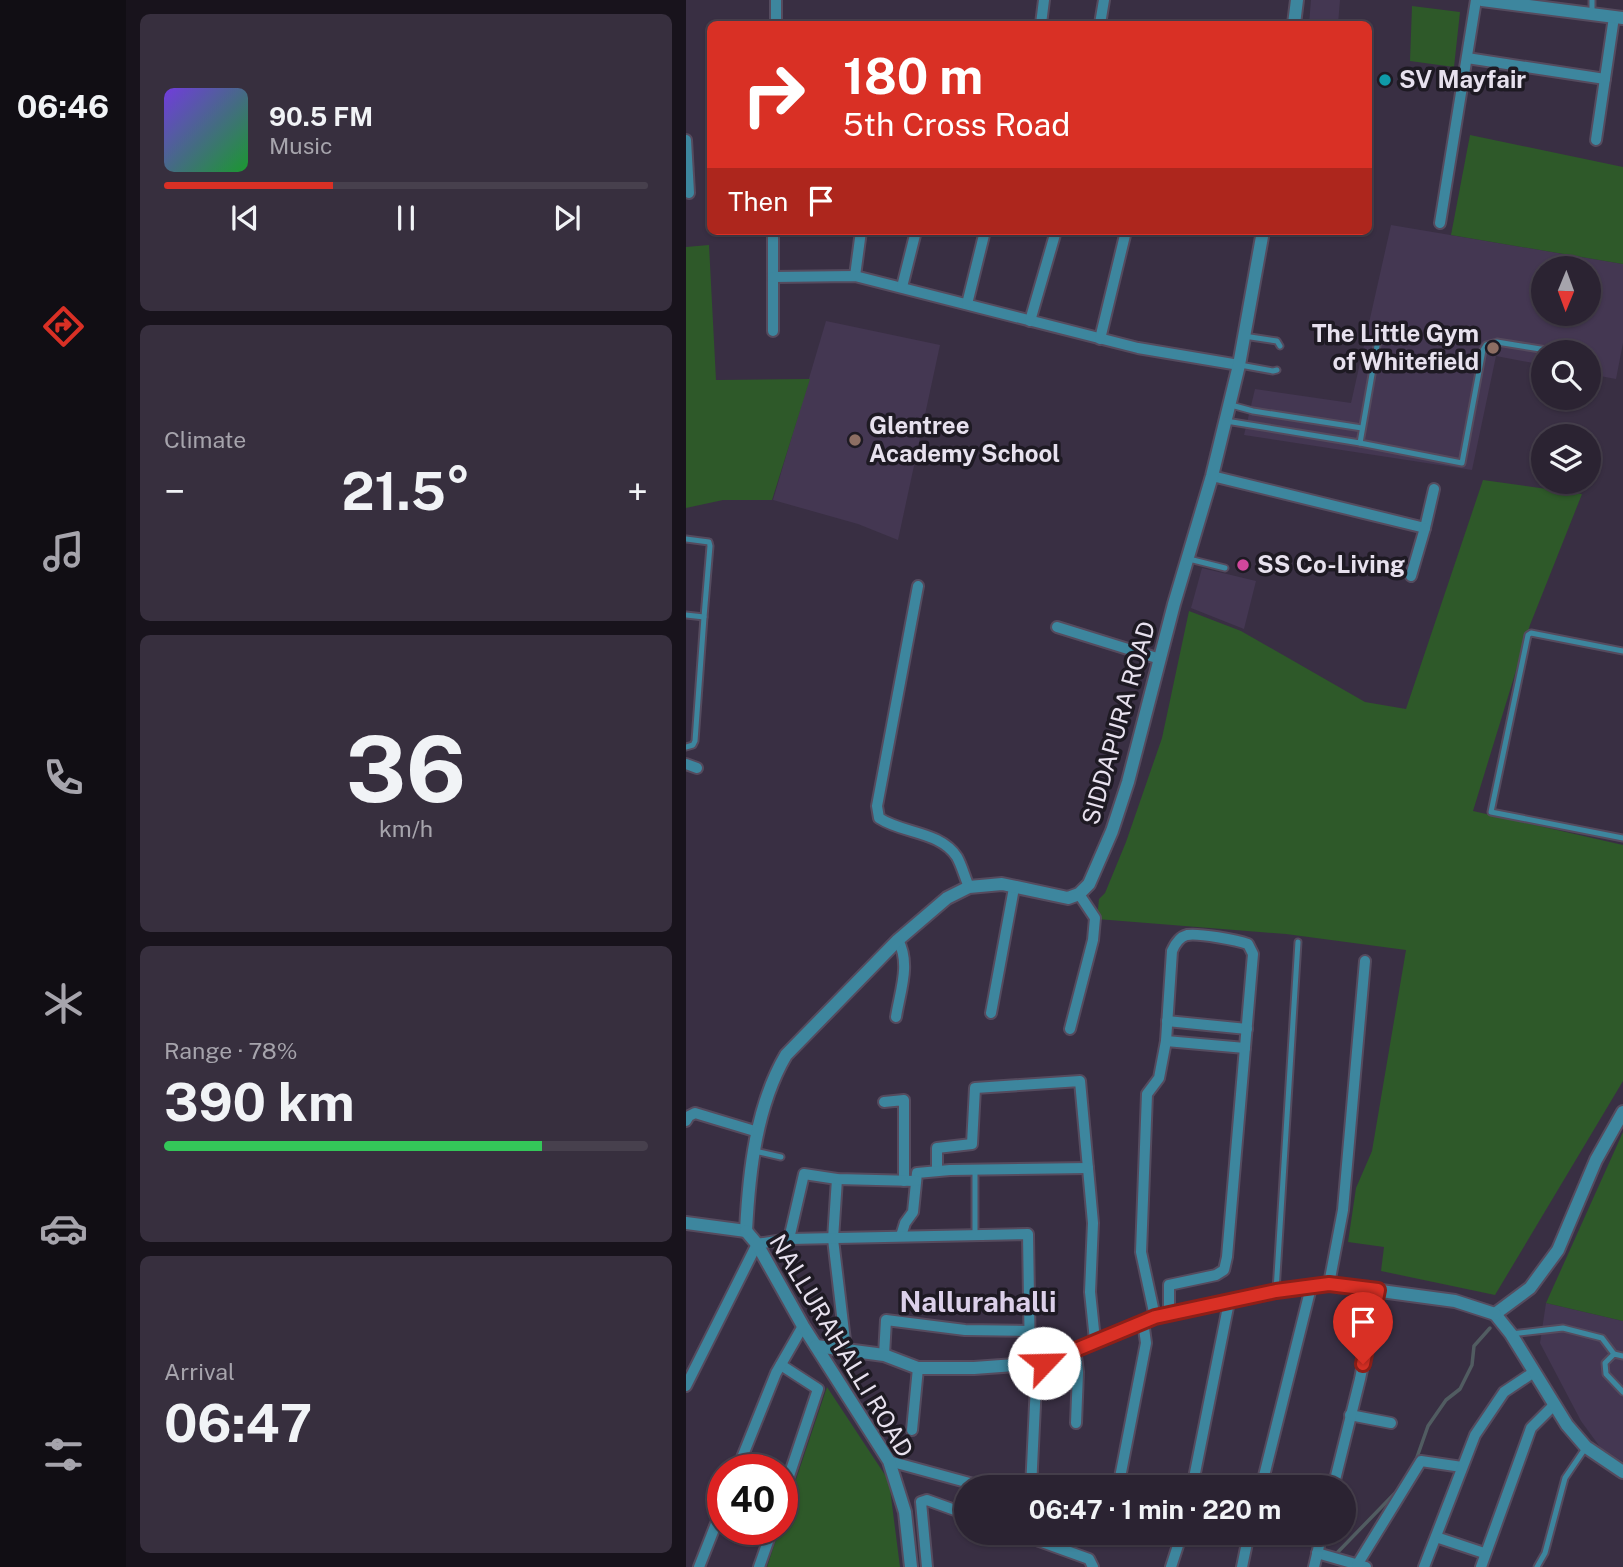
<!DOCTYPE html>
<meta charset="utf-8">
<style>
:root{--surface:#2b2332;--page:#372f3e;--text:#f1f3f6;--muted:#a6a4ac;--line:#47404d;--accent:#d93025}
body{margin:0;font-family:"Public Sans",sans-serif;background:var(--page);color:var(--text);height:100vh;display:flex;flex-direction:column;font-size:26px;white-space:nowrap}
*{box-sizing:border-box;margin:0}
p{font-size:23px;color:var(--muted)}
.icon{flex:none;width:38px;height:38px;fill:none;stroke:currentColor;stroke-width:2;stroke-linecap:round;stroke-linejoin:round}
.map{position:relative;flex:1;overflow:hidden}
.sheet{display:flex;flex-direction:column;gap:14px;padding:14px;background:#18131c;width:560px}
.sheet>*{flex:none}
.guide{position:absolute;left:21px;top:21px;width:665px;height:214px;border-radius:10px;box-shadow:0 2px 5px #0004,0 0 0 2px var(--line);background:#d93025;color:#fff;overflow:hidden}
.needle{width:46px;rotate:181deg}
.tools{position:absolute;left:845px;top:256px;display:grid;gap:14px}
.tools a{display:grid;place-items:center;width:70px;height:70px;border-radius:50%;background:var(--surface);box-shadow:0 2px 5px #0004,0 0 0 2px var(--line);font-size:35px}
.speed{position:absolute;left:21px;top:1454px;display:flex;gap:14px;font-size:35px;font-weight:700;text-align:center}
.speed>*{display:grid;place-content:center;width:91px;height:91px;border-radius:50%;background:var(--surface);box-shadow:0 2px 5px #0004,0 0 0 2px var(--line);line-height:1}
.speed .limit{border:10px solid #d22;background:#fff;color:#111}
.pin{position:absolute;display:grid;place-items:center;width:60px;height:60px;color:#fff;margin:-72px -30px;border-radius:50% 50% 50% 0;rotate:-45deg;box-shadow:0 0 7px #0007}
.pin .icon{rotate:45deg}
.me{position:absolute;width:77px;margin:-38px;rotate:66deg;stroke-linejoin:round;filter:drop-shadow(0 0 5px #0008)}
.turn{display:flex;align-items:center;gap:24px;height:147px;padding:0 21px;font-size:32px}
.turn .icon{width:91px;height:91px;stroke-width:2.5}
.turn b{display:block;font-size:49px;line-height:60px}
.then{display:flex;align-items:center;height:66px;padding:0 21px;background:#0003;gap:14px;font-size:26px}
.big{font-size:52px;font-weight:700;line-height:1.1}
.sheet .card{flex:1;display:flex;flex-direction:column;justify-content:center;gap:10px;min-width:0;padding:0 24px;border-radius:10px;background:var(--page)}
.sheet .dial{align-items:center;gap:0}
.dial b{font-size:91px;line-height:1}
.song{display:flex;align-items:center;gap:21px}
.cover{width:84px;height:84px;border-radius:10px;background:linear-gradient(135deg,hsl(260 70% 55%),hsl(130 70% 35%))}
.played{height:7px;border-radius:4px;background:linear-gradient(90deg,var(--accent) 35%,var(--line) 35%)}
.keys{display:flex;justify-content:space-around;direction:ltr}
.heat{display:flex;justify-content:space-between;align-items:center;font-size:38px;direction:ltr}
.charge{height:10px;border-radius:5px;background:linear-gradient(90deg,#34c759 78%,var(--line) 0)}
.trip{position:absolute;left:268px;top:1475px;width:402px;height:70px;border-radius:35px;background:var(--surface);box-shadow:0 2px 5px #0004,0 0 0 2px var(--line);font-weight:700;line-height:70px;text-align:center}
main{display:flex;flex:1;min-height:0}
.tabs{display:flex;flex-direction:column;width:126px;justify-content:space-around;align-items:center;background:#110e14;color:var(--muted)}
.tabs .icon{width:49px;height:49px}
.tabs .active{color:var(--accent)}
.tabs b{font-size:32px;color:var(--text)}
.map>svg:first-child{display:block}
.built{fill:#443752;fill-rule:evenodd}
.green{fill:#2e5929}
.lines{fill:none;stroke-linecap:round;stroke-linejoin:round}
.stream{stroke:#515c61;stroke-width:3.5}
.service-casing{stroke:#554b5e;stroke-width:9}
.minor-casing{stroke:#554b5e;stroke-width:14}
.tertiary-casing{stroke:#554b5e;stroke-width:16}
.service{stroke:#3d869e;stroke-width:5}
.minor{stroke:#3d869e;stroke-width:10}
.tertiary{stroke:#3d869e;stroke-width:12}
.route-casing{stroke:#8d1f18;stroke-width:18}
.route{stroke:#d93025;stroke-width:12}
.culture-dot{fill:#0f9aa8;stroke:#1e1a23;stroke-width:2.5}
.education-dot{fill:#8d6e63;stroke:#1e1a23;stroke-width:2.5}
.hotel-dot{fill:#d1479c;stroke:#1e1a23;stroke-width:2.5}
.labels{text-anchor:middle;stroke-width:7;stroke-linejoin:round;paint-order:stroke}
.poi-label{font-size:24px;font-weight:bold;fill:#e7e1ee;stroke:#1e1a23;text-anchor:start}
.street-label{font-size:24px;fill:#e7e1ee;stroke:#1e1a23}
.quarter-label{font-size:28px;font-weight:bold;fill:#dcd0ea;stroke:#1e1a23}
</style>
<main>
<nav class="tabs">
<b>06:46</b>
<svg class="icon active" aria-label="directions" viewBox="0 0 24 24"><path d="M12 3l9 9-9 9-9-9zM9 14v-3h6M13 9l2 2-2 2"/></svg>
<svg class="icon" aria-label="music" viewBox="0 0 24 24"><path d="M9 18V5l10-2v13"/><circle cx="6" cy="18" r="3"/><circle cx="16" cy="16" r="3"/></svg>
<svg class="icon" aria-label="phone" viewBox="0 0 24 24"><path d="M5 4h4l2 5-3 2q2 4 5 5l2-3 5 2v4C11 20 4 13 5 4z"/></svg>
<svg class="icon" aria-label="climate" viewBox="0 0 24 24"><path d="M12 3v18M4 7l16 10M4 17L20 7"/></svg>
<svg class="icon" aria-label="car" viewBox="0 0 24 24"><path d="M5 17H2v-5l4-1 3-4h7l3 4 3 1v5h-3M9 17h6M6 11h13"/><circle cx="7" cy="17" r="2"/><circle cx="17" cy="17" r="2"/></svg>
<svg class="icon" aria-label="filters" viewBox="0 0 24 24"><path d="M4 7h16M4 17h16"/><circle cx="9" cy="7" r="2"/><circle cx="15" cy="17" r="2"/></svg>
</nav>
<section class="sheet">
<div class="card">
<div class="song"><i class="cover"></i><div><b>90.5 FM</b><p>Music</p></div></div>
<div class="played"></div>
<div class="keys"><svg class="icon" aria-label="previous" viewBox="0 0 24 24"><path d="M18 5L8 12l10 7zM5 5v14"/></svg><svg class="icon" aria-label="pause" viewBox="0 0 24 24"><path d="M8 5v14M16 5v14"/></svg><svg class="icon" aria-label="next" viewBox="0 0 24 24"><path d="M6 5l10 7-10 7zM19 5v14"/></svg></div>
</div>
<div class="card"><p>Climate</p>
<div class="heat"><a>−</a><b class="big">21.5°</b><a>+</a></div>
</div>
<div class="card dial"><b>36</b><p>km/h</p></div>
<div class="card"><p>Range · 78%</p><b class="big">390 km</b><div class="charge"></div></div>
<div class="card"><p>Arrival</p><b class="big">06:47</b></div>
</section>
<div class="map">
<svg width="937" height="1567" viewBox="0 0 937 1567">
<rect width="100%" height="100%" fill="#392f43"/>
<g class="built">
<polygon points="625,0 654,0 652,24 623,24"/>
<path d="M 705,225 L 937,264 L 937,343 L 930,379 L 903,374 L 903,352 L 858,352 L 857,365 L 810,356 L 786,470 L 558,435 L 569,389 L 665,403 ZM 858,268 L 903,268 L 903,313 L 858,313 Z"/>
<polygon points="140,321 254,345 212,540 172,524 87,500"/>
<polygon points="516,568 570,581 558,629 505,608"/>
<polygon points="860,1303 937,1321 937,1462 914,1447 895,1421 854,1343"/>
</g>
<g class="green">
<polygon points="726,6 774,12 768,67 724,61"/>
<polygon points="784,135 937,167 937,264 765,235"/>
<polygon points="23,245 30,380 124,379 86,500 37,500 0,508 0,247"/>
<polygon points="797,480 896,494 844,625 787,811 937,845 937,1081 809,1295 695,1271 698,1247 662,1242 670,1188 686,1151 720,950 600,934 411,919 413,899 419,893 440,842 476,738 503,611 555,631 679,702 720,709"/>
<polygon points="937,1132 937,1321 860,1303"/>
<polygon points="141,1387 203,1481 214,1567 81,1567 93,1530 96,1530 96,1521"/>
</g>
<g class="lines">
<g class="stream">
<polyline points="730,1460 742,1426 760,1400 774,1389 786,1365 788,1346 804,1328"/>
<polyline points="649,1555 712,1490"/>
</g>
<g class="service-casing">
<g id="service">
<polyline points="906,14 906,0"/>
<polyline points="558,336 591,341 594,346"/>
<polyline points="554,365 587,371 591,370"/>
<polyline points="545,405 567,411 676,428"/>
<polyline points="540,421 674,443 692,340"/>
<polyline points="674,443 776,463 797,350 800,345 811,342 873,352"/>
<polyline points="0,539 23,542 24,546 18,617 0,615"/>
<polyline points="503,559 539,568"/>
<polyline points="937,651 845,633 842,635 805,812 937,838"/>
<polyline points="0,747 7,745 9,741 18,617"/>
<polyline points="69,1151 95,1157"/>
<polyline points="289,1170 289,1235"/>
<polyline points="590,1291 612,942"/>
<polyline points="825,1334 877,1328 916,1338 928,1354"/>
<polyline points="937,1356 928,1354 919,1363 920,1374 937,1392"/>
<polyline points="851,1567 859,1553 879,1478 900,1447"/>
</g>
</g>
<g class="minor-casing">
<g id="minor">
<polyline points="90,0 90,24"/>
<polyline points="355,24 358,0"/>
<polyline points="414,24 418,0"/>
<polyline points="781,58 919,79"/>
<polyline points="0,140 3,193"/>
<polyline points="910,140 928,17"/>
<polyline points="754,223 790,0"/>
<polyline points="87,231 87,331"/>
<polyline points="169,276 175,231"/>
<polyline points="87,277 169,276 452,348 553,365"/>
<polyline points="216,287 230,231"/>
<polyline points="281,304 299,231"/>
<polyline points="344,321 370,231"/>
<polyline points="414,339 440,231"/>
<polyline points="526,476 739,528 748,489"/>
<polyline points="725,576 739,528"/>
<path d="M 232,586 L 191,806 L 193,818 C 217,834 254,831 271,857 C 276,866 279,878 283,887"/>
<polyline points="371,627 474,659"/>
<polyline points="0,764 11,768"/>
<polyline points="305,1013 328,888"/>
<path d="M 210,1017 C 214,991 225,964 212,940"/>
<polyline points="481,1021 561,1029"/>
<polyline points="384,1029 407,940 409,918 393,894"/>
<polyline points="480,1041 559,1048"/>
<polyline points="198,1102 218,1100 218,1181"/>
<polyline points="0,1121 3,1116 9,1113 72,1132"/>
<polyline points="251,1171 251,1148 286,1144 289,1088 394,1081 407,1223 404,1292 409,1340"/>
<polyline points="151,1179 147,1239 160,1349"/>
<polyline points="215,1236 219,1223 227,1212 231,1173 264,1170 402,1168"/>
<polyline points="103,1239 118,1174 151,1179 230,1181"/>
<polyline points="643,1284 657,1210 679,961"/>
<path d="M 469,1317 L 455,1252 L 461,1094 L 473,1078 L 480,1041 L 486,951 C 489,944 493,937 501,935 C 513,933 551,940 562,944 L 567,954 L 541,1257 L 538,1270 L 530,1275 L 483,1285 L 483,1314"/>
<polyline points="389,1349 392,1372 390,1423"/>
<polyline points="198,1355 200,1320 279,1330 344,1331"/>
<polyline points="95,1365 132,1389 96,1497"/>
<polyline points="0,1386 71,1244 103,1239 342,1234 344,1364"/>
<polyline points="664,1415 705,1423"/>
<polyline points="226,1430 232,1368"/>
<polyline points="203,1461 302,1488"/>
<polyline points="51,1470 90,1373 117,1326"/>
<polyline points="345,1488 351,1363"/>
<polyline points="432,1488 460,1343 457,1321"/>
<polyline points="506,1488 543,1302"/>
<polyline points="575,1488 625,1287"/>
<polyline points="647,1488 674,1379 692,1290"/>
<polyline points="331,1533 403,1559 407,1567"/>
<polyline points="534,1533 562,1538"/>
<polyline points="750,1537 798,1553"/>
<polyline points="631,1553 680,1567"/>
<polyline points="671,1565 735,1461 776,1467"/>
<polyline points="13,1567 37,1506"/>
<polyline points="73,1567 86,1530"/>
<polyline points="241,1567 235,1502 241,1500 280,1514"/>
<polyline points="485,1567 496,1533"/>
<polyline points="556,1567 563,1533"/>
<polyline points="628,1567 636,1533"/>
<polyline points="738,1567 789,1435 818,1392 848,1372"/>
<polyline points="795,1567 845,1428 868,1405"/>
</g>
</g>
<g class="tertiary-casing">
<g id="tertiary">
<polyline points="796,0 937,18"/>
<polyline points="608,24 611,0"/>
<polyline points="0,1223 60,1231"/>
<path d="M 60,1231 C 63,1172 70,1106 100,1055 L 212,940 L 261,898 L 283,887 L 316,884 L 382,898 L 393,894 L 403,884 L 426,831 L 442,782 L 488,604 L 526,476 L 553,365 L 577,231"/>
<polyline points="60,1231 71,1244 117,1326 203,1461 219,1512 225,1567"/>
<polyline points="809,1314 844,1288 872,1250 910,1160 937,1112"/>
<polyline points="809,1314 825,1334 881,1425 900,1447 937,1472"/>
<polyline points="130,1346 198,1355 232,1368 288,1368 358,1363 469,1317 590,1291 643,1284 769,1301 809,1314"/>
</g>
</g>
<use href="#service" class="service"/>
<use href="#minor" class="minor"/>
<use href="#tertiary" class="tertiary"/>
</g>
<g class="lines">
<g class="route-casing">
<polyline id="route" points="358,1363 469,1317 590,1291 643,1284 692,1290 677,1364"/>
</g>
<use href="#route" class="route"/>
</g>
<circle class="culture-dot" cx="699" cy="80" r="7"/>
<g class="education-dot">
<circle cx="807" cy="348" r="7"/>
<circle cx="169" cy="440" r="7"/>
</g>
<circle class="hotel-dot" cx="557" cy="565" r="7"/>
<g class="labels">
<g class="poi-label">
<text x="713" y="88">SV Mayfair</text>
<text x="793" y="342" text-anchor="end">The Little Gym<tspan x="793" dy="28">of Whitefield</tspan></text>
<text x="183" y="434">Glentree<tspan x="183" dy="28">Academy School</tspan></text>
<text x="571" y="573">SS Co-Living</text>
</g>
<g class="street-label">
<text transform="translate(433 723) rotate(-74)" y="8">SIDDAPURA ROAD</text>
<text transform="translate(155 1346) rotate(59)" y="8">NALLURAHALLI ROAD</text>
</g>
<g class="quarter-label">
<text x="292" y="1312">Nallurahalli</text>
</g>
</g>
</svg>
<div class="tools">
<a><svg class="needle" viewBox="-14 -14 28 28"><path d="M0-13l5 13h-10z" fill="#e53935"/><path d="M0 13l5-13h-10z" fill="#a6a4ac"/></svg></a>
<a><svg class="icon" aria-label="search" viewBox="0 0 24 24"><circle cx="10" cy="10" r="6"/><path d="M15 15l6 6"/></svg></a>
<a><svg class="icon" aria-label="layers" viewBox="0 0 24 24"><path d="M12 4l9 5-9 5-9-5zM3 14l9 5 9-5"/></svg></a>
</div>
<div class="speed"><div class="limit">40</div></div>
<div class="pin" style="left:677px;top:1364px;background:#d93025"><svg class="icon" aria-label="arrive" viewBox="0 0 24 24"><path d="M6 21V4h12l-3 4 3 4H6"/></svg></div>
<svg class="me" style="left:358px;top:1363px" viewBox="-20 -20 40 40"><circle r="19" fill="#fff"/><path d="M0-13L10 11 0 6-10 11z" fill="#d93025"/></svg>
<div class="trip">06:47 · 1 min · 220 m</div>
<div class="guide">
<div class="turn"><svg class="icon" aria-label="right" viewBox="0 0 24 24"><path d="M7 20v-9h11M14 6l5 5-5 5"/></svg><div><b>180 m</b>5th Cross Road</div></div>
<div class="then">Then<svg class="icon" aria-label="arrive" viewBox="0 0 24 24"><path d="M6 21V4h12l-3 4 3 4H6"/></svg></div>
</div>
</div>
</main>
